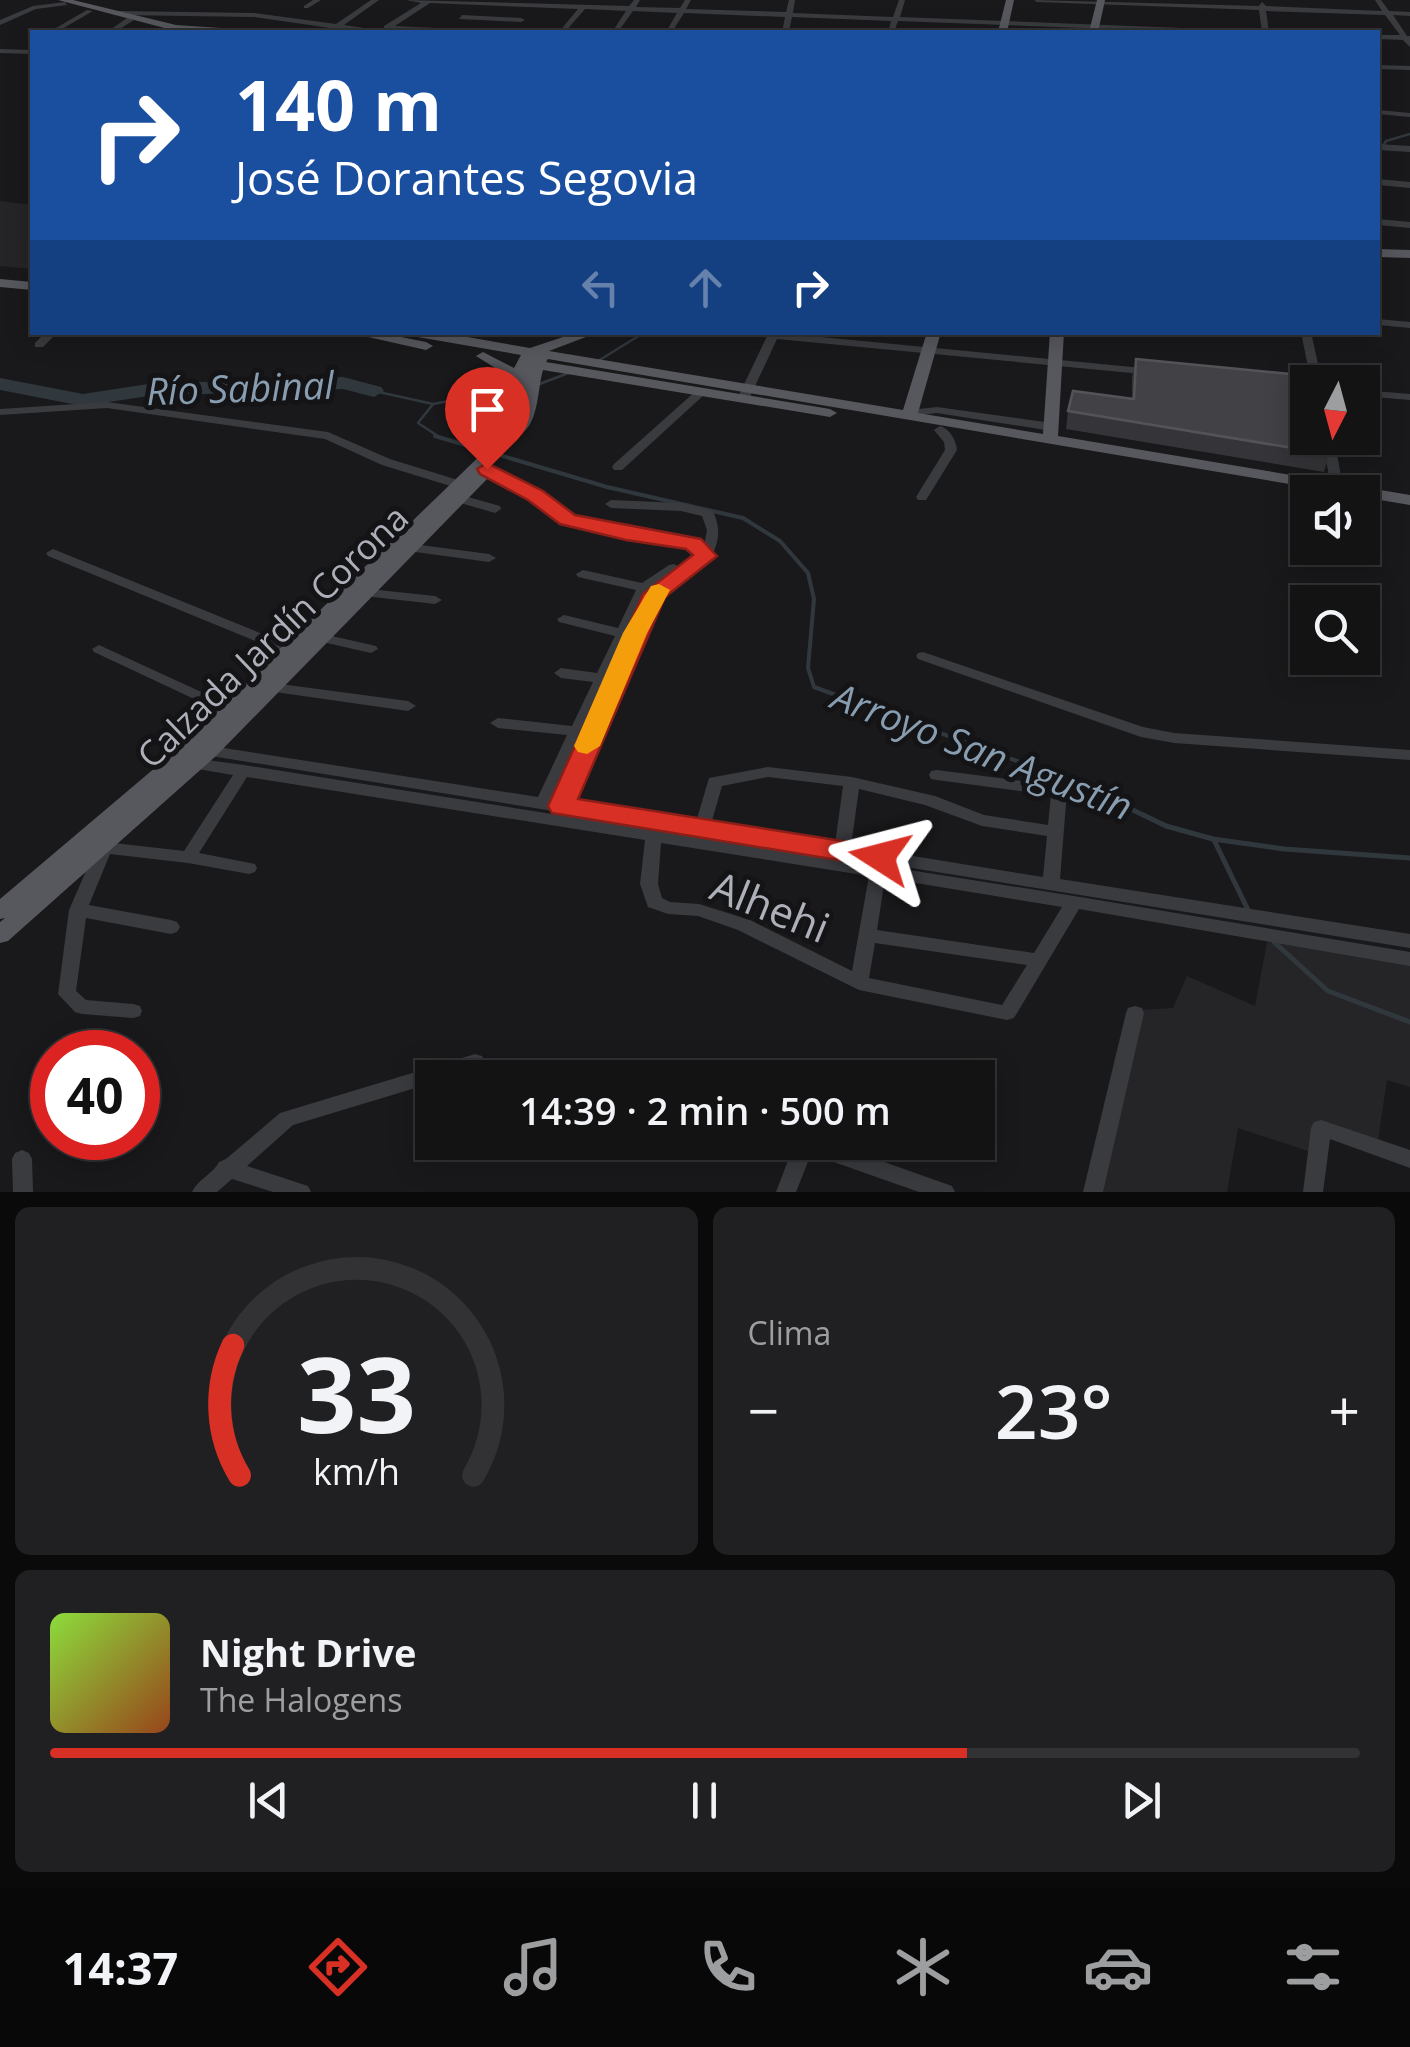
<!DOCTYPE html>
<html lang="es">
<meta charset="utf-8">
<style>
:root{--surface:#131314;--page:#202022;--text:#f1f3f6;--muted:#9d9ea0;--line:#323234;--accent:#d93025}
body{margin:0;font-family:"Open Sans",sans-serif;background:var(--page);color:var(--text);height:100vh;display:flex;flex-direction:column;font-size:38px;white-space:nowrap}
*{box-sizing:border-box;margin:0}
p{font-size:32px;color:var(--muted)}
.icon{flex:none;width:55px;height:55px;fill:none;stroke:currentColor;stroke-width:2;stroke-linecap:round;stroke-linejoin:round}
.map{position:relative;height:1192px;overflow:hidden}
.details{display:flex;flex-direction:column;gap:15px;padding:15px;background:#0a0a0b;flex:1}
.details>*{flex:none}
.top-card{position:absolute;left:30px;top:30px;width:1350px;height:305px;border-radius:0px;box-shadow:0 5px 25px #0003,0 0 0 2px var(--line);background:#1a4fa0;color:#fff;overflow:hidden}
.needle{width:65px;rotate:186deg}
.tools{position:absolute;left:1290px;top:365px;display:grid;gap:20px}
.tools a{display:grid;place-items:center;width:90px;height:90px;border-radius:0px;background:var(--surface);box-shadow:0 5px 25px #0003,0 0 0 2px var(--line);font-size:50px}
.speed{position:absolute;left:30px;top:1030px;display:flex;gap:20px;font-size:50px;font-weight:700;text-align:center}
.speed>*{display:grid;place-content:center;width:130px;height:130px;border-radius:50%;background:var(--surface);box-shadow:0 5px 25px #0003,0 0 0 2px var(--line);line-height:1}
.speed .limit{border:15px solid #d22;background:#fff;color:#111}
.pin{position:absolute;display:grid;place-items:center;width:85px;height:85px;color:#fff;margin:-102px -42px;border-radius:50% 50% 50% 0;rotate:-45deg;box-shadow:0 0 10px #0007}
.pin .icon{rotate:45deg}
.me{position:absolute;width:110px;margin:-55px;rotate:279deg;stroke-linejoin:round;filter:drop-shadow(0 0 8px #0008)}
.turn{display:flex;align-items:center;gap:35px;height:210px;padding:0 40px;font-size:45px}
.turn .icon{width:130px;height:130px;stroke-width:2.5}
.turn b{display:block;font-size:70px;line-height:85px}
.lanes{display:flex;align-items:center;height:95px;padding:0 40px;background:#0003;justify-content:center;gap:50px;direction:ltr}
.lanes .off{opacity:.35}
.big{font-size:75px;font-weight:600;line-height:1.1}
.details .tile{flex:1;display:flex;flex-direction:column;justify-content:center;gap:15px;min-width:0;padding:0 35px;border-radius:15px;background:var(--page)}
.details .dial{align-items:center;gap:0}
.dial svg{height:260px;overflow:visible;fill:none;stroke:var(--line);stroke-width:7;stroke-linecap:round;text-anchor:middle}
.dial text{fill:var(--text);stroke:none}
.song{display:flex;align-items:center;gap:30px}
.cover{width:120px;height:120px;border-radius:15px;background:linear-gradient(135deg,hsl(90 70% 55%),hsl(20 70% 35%))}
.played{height:10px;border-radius:5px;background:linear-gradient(90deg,var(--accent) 70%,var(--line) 70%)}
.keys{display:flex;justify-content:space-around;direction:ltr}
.heat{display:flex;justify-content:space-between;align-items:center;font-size:55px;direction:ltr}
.details .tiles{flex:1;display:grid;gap:15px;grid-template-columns:1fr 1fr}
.tile:last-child{grid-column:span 2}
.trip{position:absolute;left:415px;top:1060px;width:580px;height:100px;border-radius:0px;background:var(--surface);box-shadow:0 5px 25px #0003,0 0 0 2px var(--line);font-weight:600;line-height:100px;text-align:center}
.tab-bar{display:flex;height:160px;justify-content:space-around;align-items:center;background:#080808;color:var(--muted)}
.tab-bar .icon{width:70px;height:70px}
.tab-bar .selected{color:var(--accent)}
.tab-bar b{font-size:45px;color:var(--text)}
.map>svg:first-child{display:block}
.built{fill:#252528}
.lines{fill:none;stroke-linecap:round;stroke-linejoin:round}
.stream-far2{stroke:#30383e;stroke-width:2.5}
.stream-far1{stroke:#30383e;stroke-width:4}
.stream{stroke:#30383e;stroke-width:5}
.river{fill:#30383e;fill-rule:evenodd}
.minor{fill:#3a3b3f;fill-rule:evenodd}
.major{fill:#57585e;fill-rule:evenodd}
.wall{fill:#353539}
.building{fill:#424246;stroke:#535458;stroke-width:2.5}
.route{fill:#d93025;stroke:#8d1f18;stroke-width:2.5}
.slow{fill:#f59e0b}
.labels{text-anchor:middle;stroke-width:10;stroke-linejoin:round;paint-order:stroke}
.street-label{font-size:35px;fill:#adb0b9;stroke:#141416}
.water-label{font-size:38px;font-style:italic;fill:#889db0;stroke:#141416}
.near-street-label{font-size:42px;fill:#adb0b9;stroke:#141416}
</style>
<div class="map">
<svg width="1410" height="1192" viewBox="0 0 1410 1192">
<rect width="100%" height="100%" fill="#19191b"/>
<g class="built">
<polygon points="0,201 32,205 32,227 29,230 32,231 32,269 0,266"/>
<polygon points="1267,942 1410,963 1410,1087 1387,1080 1377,1147 1322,1128 1317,1154 1238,1128 1227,1192 1095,1192 1139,1010 1173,1008 1187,976 1255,1006"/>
</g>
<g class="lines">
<g class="stream-far2">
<polyline points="1378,154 1386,141 1410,134"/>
<polyline points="598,361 645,332"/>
<polyline points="537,385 571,372"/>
<polyline points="374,391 433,404 513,389"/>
<polyline points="433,404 418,423 441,438"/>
</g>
<polyline class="stream-far1" points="435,436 607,487 743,518 780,541 808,573 814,599 808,668 814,687 1025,764"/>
<g class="stream">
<polyline points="1018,762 1079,784 1166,826 1213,839 1284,849 1410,858"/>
<polyline points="1214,840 1249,912"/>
<polyline points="1274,942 1328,991 1410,1022"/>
</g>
<polygon class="river" points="343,377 381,387 384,391 374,397 343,389 148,396 83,406 0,390 0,378 83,394 148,384"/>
<g class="minor">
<polygon points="313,0 321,0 308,8 304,8 304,6"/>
<polygon points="371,0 379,0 344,25 378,30 381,32 337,29 254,17 120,15 116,13 120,11 254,13 336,24"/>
<polygon points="406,0 629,6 634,0 640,0 636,7 680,8 685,0 691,0 686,9 786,12 789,0 795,0 793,13 893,17 899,0 905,0 900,17 1234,30 1238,32 1191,32 898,21 894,32 888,32 891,21 792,17 789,32 782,32 785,17 684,13 672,32 666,32 677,13 633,11 618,32 612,32 626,11 585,9 565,32 559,32 578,9 430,3 395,26 479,30 483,32 384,30 384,26 421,3"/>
<polygon points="1034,0 1259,6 1262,2 1266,6 1382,11 1375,0 1381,0 1389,11 1410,12 1410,16 1393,15 1407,36 1410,36 1410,47 1403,40 1378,39 1378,35 1400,35 1385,15 1266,11 1269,32 1262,32 1259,10 1037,2"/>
<polygon points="65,2 67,5 36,9 0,25 0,20 33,6"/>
<polygon points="87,10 93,11 57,32 49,32"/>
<polygon points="462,15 521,18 525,20 521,22 459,19"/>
<polygon points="127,18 134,20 115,32 107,32"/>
<polygon points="0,49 32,50 32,54 0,53"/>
<polygon points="1378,65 1410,66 1410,70 1378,69"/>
<polygon points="1378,110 1410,113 1410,117 1378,114"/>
<polygon points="1378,144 1410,146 1410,152 1378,150"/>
<polygon points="1378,179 1410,182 1410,188 1378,185"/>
<polygon points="1378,219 1410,222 1410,228 1378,225"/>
<polygon points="1378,319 1410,322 1410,328 1378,325"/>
<polygon points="46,332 58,332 43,347 35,347 35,343"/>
<polygon points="769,332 1153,369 1159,372 1153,375 777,339 749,399 747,401 739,401 737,399"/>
<polygon points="1301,332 1311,332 1322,382 1311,382"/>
<polygon points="701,389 705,390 705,394 622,470 614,470 612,467 614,464 697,390"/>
<polygon points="1362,390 1410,394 1410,400 1362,396"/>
<polygon points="107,402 328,432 390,459 461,481 463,484 457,488 382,465 325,439 107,408 0,415 0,409"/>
<polygon points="937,407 1052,423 1058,427 1052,431 937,413 910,416 904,413 910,410"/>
<path d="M 940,426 C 950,429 956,440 957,450 L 926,500 L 918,500 L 916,497 L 945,450 L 944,442 L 934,430 Z"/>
<polygon points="1322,438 1334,438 1343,487 1341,490 1337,491 1331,487"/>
<path d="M 487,465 L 539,493 L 573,516 L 627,530 L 693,539 L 704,546 L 707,530 L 702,516 L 681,511 L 611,508 L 605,504 L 611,500 L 681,503 L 713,511 C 722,532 718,541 711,559 L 705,560 L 661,595 L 572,802 L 696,822 L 709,778 L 768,767 L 852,777 L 935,796 L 984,815 L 1048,825 L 1051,795 L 937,780 L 931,779 L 929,775 L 931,771 L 937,770 L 1059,786 L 1065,787 L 1067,791 L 1060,879 L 1410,934 L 1410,948 L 662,828 L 662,831 L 1074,896 L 1410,952 L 1410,966 L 1079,909 L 1014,1018 L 1007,1020 L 859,990 L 738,930 L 698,916 L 668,914 L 648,907 L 640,884 L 645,840 L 247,777 L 199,853 L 255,864 L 257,868 L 255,872 L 249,874 L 188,863 L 110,854 L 89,905 L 171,920 L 177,922 L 180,927 L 177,932 L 171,934 L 86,918 L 76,991 L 86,1000 L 133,1004 L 140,1006 L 142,1011 L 140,1016 L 133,1018 L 82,1014 L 75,1012 L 58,994 L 69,910 L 100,839 L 106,837 L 112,839 L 114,843 L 184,851 L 233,775 L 186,767 L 184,763 L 186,759 L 192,758 L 244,765 L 646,829 L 647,826 L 205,755 L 200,754 L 197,750 L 200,746 L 205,745 L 538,797 L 567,735 L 498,728 L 490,723 L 498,718 L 572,726 L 593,682 L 561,678 L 554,673 L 561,668 L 597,673 L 615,636 L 559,622 L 557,619 L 564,615 L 618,628 L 636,590 L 578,577 L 576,574 L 583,570 L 642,583 L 669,565 L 674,564 L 680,567 L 696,554 L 689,546 L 627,538 L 563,522 L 531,499 L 483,472 L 481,469 ZM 640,612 L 557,800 L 553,800 ZM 768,777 L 843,786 L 835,844 L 711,824 L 722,786 ZM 859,789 L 925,805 L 982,826 L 1047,836 L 1043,877 L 851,846 ZM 661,843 L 869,876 L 852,971 L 750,920 L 699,904 L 670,902 L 662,898 L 658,884 ZM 885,878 L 1062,907 L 1034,953 L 877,930 ZM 875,943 L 1027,965 L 1002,1005 L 869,978 Z"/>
<polygon points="461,495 500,506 501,509 495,513 457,502 455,499 457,496"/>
<polygon points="413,544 489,554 496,558 489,562 408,551 406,548"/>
<polygon points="53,549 297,648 299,651 297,654 287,654 48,556 46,553"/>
<polygon points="369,589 435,596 442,600 435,604 364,596 362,593 364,590"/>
<polygon points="323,634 376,646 378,649 371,653 318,641 316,638"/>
<polygon points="99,645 234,707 237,710 229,715 224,713 94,652 92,649"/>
<polygon points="923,652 1143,727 1174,733 1410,750 1410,760 1174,743 1141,737 918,659 916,656 918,653"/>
<polygon points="273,683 408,701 416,706 408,711 268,691 266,688 268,685"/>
<polygon points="1135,1006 1142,1008 1144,1013 1103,1192 1083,1192 1126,1013 1128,1008"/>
<path d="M 475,1054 L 482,1056 L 485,1062 L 482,1068 L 450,1078 L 432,1078 L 432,1083 L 293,1125 L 247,1166 L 308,1186 L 311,1192 L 273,1192 L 232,1179 L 217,1192 L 192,1192 C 198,1179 213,1174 219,1162 L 226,1159 L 280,1113 Z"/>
<polygon points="1321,1120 1410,1150 1410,1168 1330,1139 1323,1192 1303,1192 1311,1128 1314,1122"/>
<polygon points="795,1142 828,1142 952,1186 955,1192 919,1192 811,1154 796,1192 776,1192"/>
<polygon points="22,1150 29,1153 32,1159 33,1192 13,1192 12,1159 15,1153"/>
</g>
<g class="major">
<polygon points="58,0 73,0 176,25 236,29 241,32 176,31"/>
<polygon points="1006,0 1014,0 1007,32 998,32"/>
<polygon points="1097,0 1105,0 1098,32 1089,32"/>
<polygon points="1378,249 1410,250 1410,258 1378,257"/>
<polygon points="0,279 32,282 32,290 0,287"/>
<polygon points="346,332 376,332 426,342 433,346 426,350"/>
<path d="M 406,332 L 439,332 L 530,348 L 578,332 L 599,332 L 549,351 L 903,410 L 927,332 L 941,332 L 918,413 L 1043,434 L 1050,332 L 1064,332 L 1058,436 L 1410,495 L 1410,505 L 1362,497 L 1362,492 L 1337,492 L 548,359 L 546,362 L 830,409 L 837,413 L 830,417 L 543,370 C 537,391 539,423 520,435 L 514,432 L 502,451 L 485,469 L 492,473 L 490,476 L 216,756 L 8,941 L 0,943 L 0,922 L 5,918 L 0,919 L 0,899 L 169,756 L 491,445 L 508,419 L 513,379 L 476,356 L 483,352 L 514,368 L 521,355 L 412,336 Z"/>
</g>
</g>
<polygon class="wall" points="1136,359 1308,382 1329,454 1324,472 1066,429 1068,411 1132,398 1132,377"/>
<polygon class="building" points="1136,359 1312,376 1321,373 1323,382 1308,382 1308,438 1326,438 1329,454 1068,411 1073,391 1134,399"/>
<polygon class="route" points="487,463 543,491 575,515 701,539 717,556 665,597 578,799 880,847 889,850 893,857 889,864 880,867 552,813 548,806 643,594 693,555 686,549 626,540 560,524 528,500 480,474 477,469"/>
<polygon class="slow" points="659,584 670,590 647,633 600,746 587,754 578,752 574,746 623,633 651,586"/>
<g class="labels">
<g class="street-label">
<text transform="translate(273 637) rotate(-44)" y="12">Calzada Jardín Corona</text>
</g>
<g class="water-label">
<text transform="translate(240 389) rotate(-2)" y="13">Río Sabinal</text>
<text transform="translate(982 752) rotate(21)" y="13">Arroyo San Agustín</text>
</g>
<g class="near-street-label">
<text transform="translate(770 907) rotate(22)" y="15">Alhehi</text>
</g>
</g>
</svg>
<div class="tools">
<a><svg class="needle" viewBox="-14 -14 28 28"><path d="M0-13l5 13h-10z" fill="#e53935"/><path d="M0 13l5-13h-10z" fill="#9d9ea0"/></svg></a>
<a><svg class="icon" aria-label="sound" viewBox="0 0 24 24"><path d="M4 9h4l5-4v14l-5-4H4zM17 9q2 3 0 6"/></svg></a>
<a><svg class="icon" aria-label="search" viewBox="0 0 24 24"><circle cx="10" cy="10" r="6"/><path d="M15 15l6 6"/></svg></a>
</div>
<div class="speed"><div class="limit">40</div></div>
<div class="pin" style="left:487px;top:469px;background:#d93025"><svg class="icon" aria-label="arrive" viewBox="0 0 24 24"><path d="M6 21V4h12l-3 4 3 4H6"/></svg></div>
<svg class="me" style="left:880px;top:857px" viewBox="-20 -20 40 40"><path d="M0-17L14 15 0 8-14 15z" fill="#d93025" stroke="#fff" stroke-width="4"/></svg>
<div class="trip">14:39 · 2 min · 500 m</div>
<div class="top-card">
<div class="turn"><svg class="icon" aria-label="right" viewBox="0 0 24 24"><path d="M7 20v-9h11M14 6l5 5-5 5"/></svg><div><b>140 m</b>José Dorantes Segovia</div></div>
<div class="lanes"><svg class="icon off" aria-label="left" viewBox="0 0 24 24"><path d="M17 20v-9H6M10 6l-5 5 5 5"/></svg><svg class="icon off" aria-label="ahead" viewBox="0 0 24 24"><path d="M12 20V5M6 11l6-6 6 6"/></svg><svg class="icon" aria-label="right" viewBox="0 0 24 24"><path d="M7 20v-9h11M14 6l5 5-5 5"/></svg></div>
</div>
</div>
<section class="details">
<div class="tiles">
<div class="tile dial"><svg viewBox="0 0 100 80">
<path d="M14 69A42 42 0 1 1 86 69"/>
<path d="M14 69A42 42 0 0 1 12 29" stroke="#d93025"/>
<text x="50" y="56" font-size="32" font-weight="700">33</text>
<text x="50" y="72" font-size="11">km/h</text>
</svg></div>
<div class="tile"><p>Clima</p>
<div class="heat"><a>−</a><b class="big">23°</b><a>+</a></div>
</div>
<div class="tile">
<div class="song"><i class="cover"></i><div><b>Night Drive</b><p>The Halogens</p></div></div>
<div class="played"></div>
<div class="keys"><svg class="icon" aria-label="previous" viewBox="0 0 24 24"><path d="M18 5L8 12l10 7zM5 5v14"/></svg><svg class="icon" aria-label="pause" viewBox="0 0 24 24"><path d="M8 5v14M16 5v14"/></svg><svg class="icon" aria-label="next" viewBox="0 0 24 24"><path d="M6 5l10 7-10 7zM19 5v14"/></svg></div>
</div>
</div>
</section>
<nav class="tab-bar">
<b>14:37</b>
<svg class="icon selected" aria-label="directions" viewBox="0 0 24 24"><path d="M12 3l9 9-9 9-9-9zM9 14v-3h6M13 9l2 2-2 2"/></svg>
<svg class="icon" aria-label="music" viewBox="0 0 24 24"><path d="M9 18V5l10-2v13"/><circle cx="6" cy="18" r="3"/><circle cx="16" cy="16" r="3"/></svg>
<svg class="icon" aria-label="phone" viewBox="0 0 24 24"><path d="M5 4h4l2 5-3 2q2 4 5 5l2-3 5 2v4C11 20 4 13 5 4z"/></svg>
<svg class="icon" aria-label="climate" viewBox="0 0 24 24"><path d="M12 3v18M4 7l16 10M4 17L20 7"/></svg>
<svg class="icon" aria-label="car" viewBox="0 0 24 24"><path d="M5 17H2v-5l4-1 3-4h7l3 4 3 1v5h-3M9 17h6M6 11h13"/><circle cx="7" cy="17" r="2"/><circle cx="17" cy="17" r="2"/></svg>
<svg class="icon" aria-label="filters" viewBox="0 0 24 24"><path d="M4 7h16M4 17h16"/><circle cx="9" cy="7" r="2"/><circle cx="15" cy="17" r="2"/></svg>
</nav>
